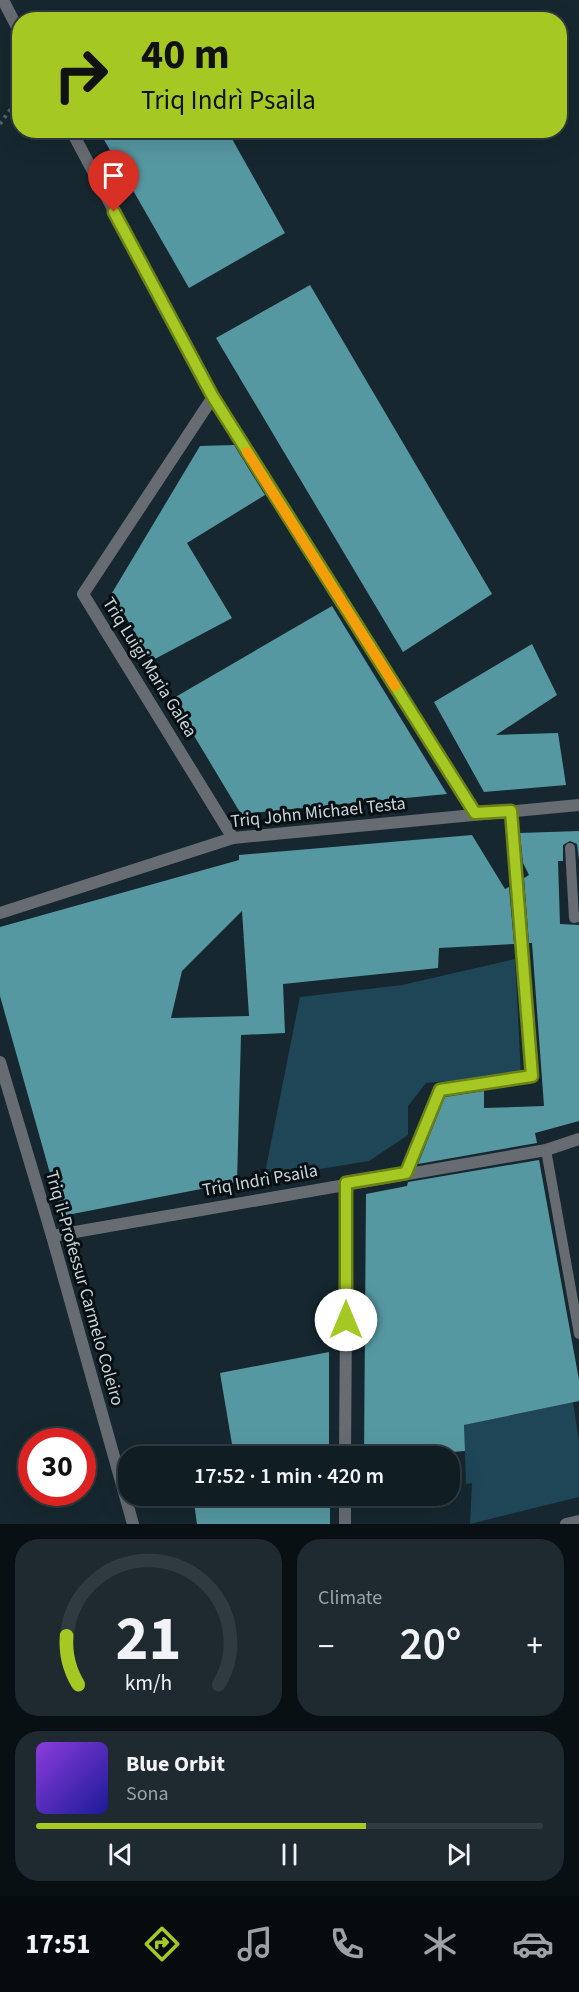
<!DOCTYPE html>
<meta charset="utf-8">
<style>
:root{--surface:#101d23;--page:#1e2a30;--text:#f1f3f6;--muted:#9ca2a6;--line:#303b41;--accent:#a5c823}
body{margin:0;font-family:"Source Sans 3",sans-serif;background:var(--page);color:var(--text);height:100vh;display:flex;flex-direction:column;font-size:22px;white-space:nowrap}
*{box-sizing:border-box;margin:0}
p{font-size:20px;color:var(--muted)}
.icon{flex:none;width:33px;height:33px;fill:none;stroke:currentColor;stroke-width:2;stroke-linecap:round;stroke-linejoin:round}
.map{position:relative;height:1524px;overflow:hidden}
.panel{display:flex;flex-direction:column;gap:15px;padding:15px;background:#091013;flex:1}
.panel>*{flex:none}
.guide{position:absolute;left:12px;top:12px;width:555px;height:126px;border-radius:24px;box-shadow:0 6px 24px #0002,0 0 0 2px var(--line);background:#a5c823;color:#111;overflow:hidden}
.speed{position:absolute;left:18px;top:1428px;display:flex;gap:12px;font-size:30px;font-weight:700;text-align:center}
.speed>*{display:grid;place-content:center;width:78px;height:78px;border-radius:50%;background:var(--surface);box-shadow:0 6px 24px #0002,0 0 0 2px var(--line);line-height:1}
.speed .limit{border:9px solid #d22;background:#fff;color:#111}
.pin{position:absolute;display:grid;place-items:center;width:51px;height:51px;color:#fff;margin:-62px -26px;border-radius:50% 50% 50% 0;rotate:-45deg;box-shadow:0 0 6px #0007}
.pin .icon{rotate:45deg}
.me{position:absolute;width:66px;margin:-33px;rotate:0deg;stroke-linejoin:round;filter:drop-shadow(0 0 4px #0008)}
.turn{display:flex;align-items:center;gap:21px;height:126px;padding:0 30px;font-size:27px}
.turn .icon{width:78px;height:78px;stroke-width:2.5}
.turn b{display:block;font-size:42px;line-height:51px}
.big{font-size:45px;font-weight:600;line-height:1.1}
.panel .tile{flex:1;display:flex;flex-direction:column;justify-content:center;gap:9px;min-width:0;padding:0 21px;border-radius:24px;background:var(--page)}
.panel .dial{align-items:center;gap:0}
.dial svg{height:156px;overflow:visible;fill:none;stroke:var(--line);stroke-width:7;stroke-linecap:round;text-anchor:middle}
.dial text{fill:var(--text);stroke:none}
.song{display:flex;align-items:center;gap:18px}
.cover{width:72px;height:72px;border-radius:9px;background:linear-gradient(135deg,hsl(270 70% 55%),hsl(240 70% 35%))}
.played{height:6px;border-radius:3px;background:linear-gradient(90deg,var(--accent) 65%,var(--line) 65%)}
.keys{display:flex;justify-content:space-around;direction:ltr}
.heat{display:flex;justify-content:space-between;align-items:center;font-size:33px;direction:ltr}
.panel .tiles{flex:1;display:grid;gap:15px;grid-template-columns:1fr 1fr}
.tile:last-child{grid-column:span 2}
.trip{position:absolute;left:118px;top:1446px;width:342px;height:60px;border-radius:24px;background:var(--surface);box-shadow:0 6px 24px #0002,0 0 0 2px var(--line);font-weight:600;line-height:60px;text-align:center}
.menu{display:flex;height:96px;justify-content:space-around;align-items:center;background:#060c0e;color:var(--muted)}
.menu .icon{width:42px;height:42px}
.menu .on{color:var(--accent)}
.menu b{font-size:27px;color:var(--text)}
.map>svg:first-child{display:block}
.green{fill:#1e4657}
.building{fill:#5698a2;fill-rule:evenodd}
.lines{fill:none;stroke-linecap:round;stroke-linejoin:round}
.path{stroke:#536269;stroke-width:4;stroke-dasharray:3 4.5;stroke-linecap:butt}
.lane{stroke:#676c73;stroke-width:10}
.street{stroke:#676c73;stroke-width:12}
.route-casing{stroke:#6b8217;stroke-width:15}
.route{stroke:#a5c823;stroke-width:10}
.slow{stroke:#f59e0b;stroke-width:10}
.labels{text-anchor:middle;stroke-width:6;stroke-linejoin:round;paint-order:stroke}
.street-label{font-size:18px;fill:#cbd6db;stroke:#080f12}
</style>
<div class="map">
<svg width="579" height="1524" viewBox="0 0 579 1524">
<rect width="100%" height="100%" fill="#16272f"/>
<g class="green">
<polygon points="515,959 521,1075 426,1083 408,1106 408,1135 369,1161 264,1178 300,997 402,985"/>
<polygon points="573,1402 579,1442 579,1497 470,1524 472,1483 466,1484 464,1425"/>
</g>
<g class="building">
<polygon points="117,130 227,130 285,233 189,288 103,138"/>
<polygon points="310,285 492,594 403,652 216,338"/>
<polygon points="234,445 265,495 187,543 232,618 151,661 112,593 200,446"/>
<polygon points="332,606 447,794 241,814 172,699"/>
<polygon points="532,644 557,695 496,735 558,733 566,785 484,792 434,702"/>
<polygon points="579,831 579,860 577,844 570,841 563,845 563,861 558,861 560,924 579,925 579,1121 535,1133 537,1143 418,1164 445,1097 484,1091 484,1108 544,1106 532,943 529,943 524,878 529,875 523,863 520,833"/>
<path d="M 472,835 L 505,889 L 509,887 L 514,944 L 439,948 L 438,968 L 283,984 L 285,1033 L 241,1035 L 237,1182 L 62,1216 L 0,996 L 0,927 L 239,860 L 239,855 ZM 242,911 L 249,1016 L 171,1018 L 182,971 Z"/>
<polygon points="539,1160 579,1380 579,1401 464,1425 465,1451 398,1456 364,1456 366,1194 407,1186 408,1182"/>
<polygon points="329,1352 329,1456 234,1456 220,1373"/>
<polygon points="193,1496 330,1496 330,1524 197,1524"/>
</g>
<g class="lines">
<polyline class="path" points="0,124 20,96"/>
<g class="lane">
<polyline points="570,848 574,918 579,917"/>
<polyline points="546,1150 579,1334"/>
<polyline points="406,1173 440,1090 532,1076 511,811"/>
</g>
<g class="street">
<polyline points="3,0 20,33"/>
<polyline points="71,130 213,397 475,813"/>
<polyline points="213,397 83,594 233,838"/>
<polyline points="0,913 233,838 579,805"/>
<polyline points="0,1062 52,1236 133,1524"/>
<polyline points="52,1236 546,1150 579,1139"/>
<polyline points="345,1456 347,1183"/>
<polyline points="345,1524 345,1496"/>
<polyline points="566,1524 579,1521"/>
</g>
</g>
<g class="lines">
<g class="route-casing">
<polyline id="route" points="114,212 213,397 475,813 511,811 532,1076 440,1090 406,1173 346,1183 346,1320"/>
</g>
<use href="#route" class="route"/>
<polyline class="slow" points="247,452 395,686"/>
</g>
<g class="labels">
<g class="street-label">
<text transform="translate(150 667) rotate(58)" y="6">Triq Luigi Maria Galea</text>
<text transform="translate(318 812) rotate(-6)" y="6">Triq John Michael Testa</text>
<text transform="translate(260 1180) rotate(-10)" y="6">Triq Indrì Psaila</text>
<text transform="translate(85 1288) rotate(74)" y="6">Triq il-Professur Carmelo Coleiro</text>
</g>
</g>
</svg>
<div class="speed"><div class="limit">30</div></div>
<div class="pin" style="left:114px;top:212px;background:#d93025"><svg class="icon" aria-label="arrive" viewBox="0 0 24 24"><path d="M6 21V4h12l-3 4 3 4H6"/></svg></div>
<svg class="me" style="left:346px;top:1320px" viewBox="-20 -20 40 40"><circle r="19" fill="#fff"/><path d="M0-13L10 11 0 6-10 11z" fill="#a5c823"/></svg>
<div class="trip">17:52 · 1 min · 420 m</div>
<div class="guide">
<div class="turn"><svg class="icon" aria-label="right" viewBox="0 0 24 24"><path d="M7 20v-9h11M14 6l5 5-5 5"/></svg><div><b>40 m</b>Triq Indrì Psaila</div></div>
</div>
</div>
<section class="panel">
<div class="tiles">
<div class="tile dial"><svg viewBox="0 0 100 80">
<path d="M14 69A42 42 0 1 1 86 69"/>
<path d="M14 69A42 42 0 0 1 8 44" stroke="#a5c823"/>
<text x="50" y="56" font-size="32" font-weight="700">21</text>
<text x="50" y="72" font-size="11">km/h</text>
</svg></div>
<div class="tile"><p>Climate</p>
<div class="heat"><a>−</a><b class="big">20°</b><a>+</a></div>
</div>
<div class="tile">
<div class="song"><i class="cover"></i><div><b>Blue Orbit</b><p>Sona</p></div></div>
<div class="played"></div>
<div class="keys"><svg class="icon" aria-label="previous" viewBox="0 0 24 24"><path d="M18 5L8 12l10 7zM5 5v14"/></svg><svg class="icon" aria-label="pause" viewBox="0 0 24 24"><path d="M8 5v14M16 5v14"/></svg><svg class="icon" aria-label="next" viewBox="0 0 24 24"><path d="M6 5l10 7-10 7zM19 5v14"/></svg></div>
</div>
</div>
</section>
<nav class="menu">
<b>17:51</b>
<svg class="icon on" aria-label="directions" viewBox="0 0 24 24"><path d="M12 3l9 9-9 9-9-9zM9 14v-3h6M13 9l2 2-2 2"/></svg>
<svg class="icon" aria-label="music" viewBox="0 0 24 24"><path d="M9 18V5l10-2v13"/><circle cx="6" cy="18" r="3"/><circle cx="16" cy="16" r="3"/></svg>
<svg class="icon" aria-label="phone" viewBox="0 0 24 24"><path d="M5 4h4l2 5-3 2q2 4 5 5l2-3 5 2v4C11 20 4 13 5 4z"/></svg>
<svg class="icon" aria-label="climate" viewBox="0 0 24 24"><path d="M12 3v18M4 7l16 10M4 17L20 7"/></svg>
<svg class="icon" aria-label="car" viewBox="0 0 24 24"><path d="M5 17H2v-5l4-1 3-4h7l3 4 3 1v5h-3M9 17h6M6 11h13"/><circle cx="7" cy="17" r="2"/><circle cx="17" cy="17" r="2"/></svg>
</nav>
